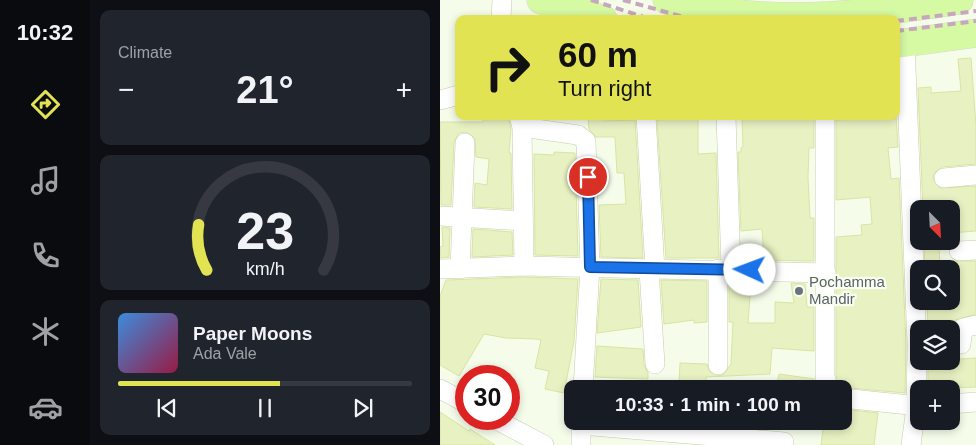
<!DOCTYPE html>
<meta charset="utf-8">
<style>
:root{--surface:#171b24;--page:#20242c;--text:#f1f3f6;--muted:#9ea1a6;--line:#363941;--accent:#e1e352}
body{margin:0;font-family:Helvetica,sans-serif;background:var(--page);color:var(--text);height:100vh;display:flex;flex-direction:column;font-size:19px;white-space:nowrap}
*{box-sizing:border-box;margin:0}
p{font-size:16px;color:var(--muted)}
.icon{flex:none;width:28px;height:28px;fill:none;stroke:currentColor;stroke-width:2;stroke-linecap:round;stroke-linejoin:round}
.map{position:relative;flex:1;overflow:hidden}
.panel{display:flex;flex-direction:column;gap:10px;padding:10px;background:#0d0f14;width:350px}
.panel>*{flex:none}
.guide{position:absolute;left:15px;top:15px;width:445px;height:105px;border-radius:10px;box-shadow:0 2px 8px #0003;background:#e1e352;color:#111;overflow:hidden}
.needle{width:32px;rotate:156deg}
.tools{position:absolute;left:470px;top:200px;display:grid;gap:10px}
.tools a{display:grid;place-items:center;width:50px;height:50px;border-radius:10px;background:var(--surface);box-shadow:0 2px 8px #0003;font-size:25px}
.speed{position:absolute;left:15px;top:365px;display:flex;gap:10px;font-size:25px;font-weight:700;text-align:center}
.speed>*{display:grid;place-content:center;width:65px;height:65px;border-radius:50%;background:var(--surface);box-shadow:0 2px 8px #0003;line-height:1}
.speed .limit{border:8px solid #d22;background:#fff;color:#111}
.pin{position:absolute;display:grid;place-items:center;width:42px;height:42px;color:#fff;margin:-21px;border:2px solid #fff;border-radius:50%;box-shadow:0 1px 5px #0007}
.me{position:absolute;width:55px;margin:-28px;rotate:272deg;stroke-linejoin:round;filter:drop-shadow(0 0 4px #0008)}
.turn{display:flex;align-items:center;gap:18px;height:105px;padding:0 20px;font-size:22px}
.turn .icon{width:65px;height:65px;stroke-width:2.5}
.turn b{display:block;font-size:35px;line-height:42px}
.big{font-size:38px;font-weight:800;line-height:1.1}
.panel .card{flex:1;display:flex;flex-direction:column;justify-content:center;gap:8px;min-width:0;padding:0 18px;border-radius:10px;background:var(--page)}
.panel .dial{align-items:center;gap:0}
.dial svg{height:130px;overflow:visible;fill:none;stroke:var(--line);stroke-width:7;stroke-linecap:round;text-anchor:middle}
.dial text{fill:var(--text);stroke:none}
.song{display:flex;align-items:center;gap:15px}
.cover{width:60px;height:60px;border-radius:8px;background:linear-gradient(135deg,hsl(210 70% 55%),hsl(340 70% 35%))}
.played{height:5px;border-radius:2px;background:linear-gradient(90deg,var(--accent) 55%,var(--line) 55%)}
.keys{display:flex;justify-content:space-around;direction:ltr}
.heat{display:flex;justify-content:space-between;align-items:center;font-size:28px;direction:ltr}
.trip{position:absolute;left:124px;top:380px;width:288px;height:50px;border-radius:10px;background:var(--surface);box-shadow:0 2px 8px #0003;font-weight:800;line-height:50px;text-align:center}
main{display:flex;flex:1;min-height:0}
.menu{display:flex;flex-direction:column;width:90px;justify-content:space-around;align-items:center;background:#090b0e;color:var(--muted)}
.menu .icon{width:35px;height:35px}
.menu .on{color:var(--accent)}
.menu b{font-size:22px;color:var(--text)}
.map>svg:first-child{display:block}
.building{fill:#e8f1c2;stroke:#d9e4a2}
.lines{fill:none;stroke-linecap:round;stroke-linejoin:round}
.minor-casing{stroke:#c5ccac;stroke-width:20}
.primary-casing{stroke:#d7d9cd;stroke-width:29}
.minor{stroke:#fff;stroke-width:19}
.primary{stroke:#d6f9a4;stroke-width:28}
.rail{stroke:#c7a7bd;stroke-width:4;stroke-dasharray:8 5;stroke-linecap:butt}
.route-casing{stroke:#114b97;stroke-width:12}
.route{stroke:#1a73e8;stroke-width:9}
.worship-dot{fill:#6b7280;stroke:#f9fff0;stroke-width:2}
.labels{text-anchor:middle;stroke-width:4.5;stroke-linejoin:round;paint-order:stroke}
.worship-label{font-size:15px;fill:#5b616d;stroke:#f9fff0;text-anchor:start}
</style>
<main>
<nav class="menu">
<b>10:32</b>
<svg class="icon on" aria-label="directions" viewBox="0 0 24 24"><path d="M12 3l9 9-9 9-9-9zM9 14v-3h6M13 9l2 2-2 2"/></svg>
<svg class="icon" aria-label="music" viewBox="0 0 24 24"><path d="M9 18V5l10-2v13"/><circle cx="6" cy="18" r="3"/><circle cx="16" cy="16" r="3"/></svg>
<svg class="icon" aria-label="phone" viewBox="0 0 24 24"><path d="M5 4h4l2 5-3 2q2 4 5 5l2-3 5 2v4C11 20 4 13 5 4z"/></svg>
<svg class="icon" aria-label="climate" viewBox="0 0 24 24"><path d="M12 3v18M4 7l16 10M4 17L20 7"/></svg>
<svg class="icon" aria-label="car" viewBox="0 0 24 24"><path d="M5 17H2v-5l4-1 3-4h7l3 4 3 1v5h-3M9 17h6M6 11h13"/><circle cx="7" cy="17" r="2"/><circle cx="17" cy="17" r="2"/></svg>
</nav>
<section class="panel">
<div class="card"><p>Climate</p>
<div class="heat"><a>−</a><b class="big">21°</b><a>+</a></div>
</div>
<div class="card dial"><svg viewBox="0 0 100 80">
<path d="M14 69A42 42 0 1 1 86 69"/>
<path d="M14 69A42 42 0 0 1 9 41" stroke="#e1e352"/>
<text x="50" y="56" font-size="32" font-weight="700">23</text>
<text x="50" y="72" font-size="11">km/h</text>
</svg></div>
<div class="card">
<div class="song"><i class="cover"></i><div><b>Paper Moons</b><p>Ada Vale</p></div></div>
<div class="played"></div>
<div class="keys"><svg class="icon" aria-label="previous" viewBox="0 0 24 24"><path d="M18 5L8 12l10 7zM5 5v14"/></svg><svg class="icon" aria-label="pause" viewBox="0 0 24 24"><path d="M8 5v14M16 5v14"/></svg><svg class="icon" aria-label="next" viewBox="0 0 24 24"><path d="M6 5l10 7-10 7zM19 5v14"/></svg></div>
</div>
</section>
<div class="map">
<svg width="536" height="445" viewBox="0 0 536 445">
<rect width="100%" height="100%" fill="#f5fcea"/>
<g class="building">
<polygon points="531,58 536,126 536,164 502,167 494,173 493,179 500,188 536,186 536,231 511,233 511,209 483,209 478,88 491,87 491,93 521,91 518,59"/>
<polygon points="44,116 68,116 71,129 69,153 71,153 72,209 34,207 35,183 47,185 49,159 36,157 35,138 26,132 19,133 14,142 11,205 1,205 0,122 43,122"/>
<polygon points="148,116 164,116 164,121 195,120 203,258 161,257 159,205 186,204 184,173 177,173 175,137 156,137 149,129"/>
<polygon points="220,116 258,116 258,154 276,153 279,258 226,258 217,120 220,120"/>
<polygon points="302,116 374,116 374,148 369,148 368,177 370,218 374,218 374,261 324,260 322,229 301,231 298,152 301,152 301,148 303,147"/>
<polygon points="456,116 458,147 448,148 451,179 459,178 466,345 465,393 399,387 396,375 396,237 422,235 421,225 432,224 430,197 396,200 396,120"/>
<polygon points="114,152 135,153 138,256 95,255 94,154 114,155"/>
<polygon points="2,227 10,228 9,257 0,258 0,247 3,246"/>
<polygon points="33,229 72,232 73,255 32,257"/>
<polygon points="484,241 499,241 500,269 485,269"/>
<polygon points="511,261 536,261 536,314 515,320 512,329 488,329 487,301 511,301"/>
<polygon points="84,277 138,279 134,341 124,393 105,389 109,371 95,368 101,340 96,339 66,338 44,334 19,376 0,365 0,296 6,280"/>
<polygon points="161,279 198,280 201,327 157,333"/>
<polygon points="221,280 267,281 267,322 254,323 254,320 224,324"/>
<polygon points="289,282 311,283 308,323 335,323 335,302 354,303 351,283 365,284 367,307 374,307 374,351 332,348 330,374 266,377 266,385 239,383 240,363 267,364 269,371 278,376 284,374 291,364 293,322 289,322"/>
<polygon points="157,346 203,349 204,365 208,373 208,379 155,377"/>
<polygon points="536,358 536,387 488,389 488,361"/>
<polygon points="339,374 374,379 376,389 336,389"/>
<polygon points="402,409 438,413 434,445 381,445 384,421 402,421"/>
<polygon points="0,412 29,431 30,429 55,445 0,445"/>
</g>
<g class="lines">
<g class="minor-casing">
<g id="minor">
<polyline points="61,19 62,0"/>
<polyline points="465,43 477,345 476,407 471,445"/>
<polyline points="0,100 19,95"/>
<polyline points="79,116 82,127 84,266"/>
<polyline points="206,116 215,270"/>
<polyline points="286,116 291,269"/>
<polyline points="385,116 385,376 388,389"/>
<polyline points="82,127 138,135 146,141 150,267 143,389"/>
<polyline points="504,178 536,175"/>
<polyline points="0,216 83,221"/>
<polyline points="519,251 536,250"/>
<polyline points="0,269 84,266 386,273"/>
<polyline points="20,269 25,143"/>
<polyline points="209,270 215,364"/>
<polyline points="511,346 521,344 523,328 536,325"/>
<polyline points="278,365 278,269"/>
<polyline points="0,389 26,403"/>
<polyline points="402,398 479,406"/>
<polyline points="511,404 536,402"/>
<polyline points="55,419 104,445"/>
<polyline points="141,425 344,442"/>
<polyline points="141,445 141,421"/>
</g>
</g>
<g class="primary-casing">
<g id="primary">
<polyline points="101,0 163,19"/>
<path d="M 227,0 C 323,28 422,16 519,0"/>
<polyline points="456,44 536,33"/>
</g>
</g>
<use href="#minor" class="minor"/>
<use href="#primary" class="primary"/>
<g class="rail">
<polyline points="151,0 210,19"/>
<polyline points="183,0 251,19"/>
<polyline points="456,21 536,11"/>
<polyline points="456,31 536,21"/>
</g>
</g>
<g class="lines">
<g class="route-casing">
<polyline id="route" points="148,177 150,267 310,270"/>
</g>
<use href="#route" class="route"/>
</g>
<circle class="worship-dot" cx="359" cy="291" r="5"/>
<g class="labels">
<g class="worship-label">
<text x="369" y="287">Pochamma<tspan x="369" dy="17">Mandir</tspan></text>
</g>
</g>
</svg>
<div class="tools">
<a><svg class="needle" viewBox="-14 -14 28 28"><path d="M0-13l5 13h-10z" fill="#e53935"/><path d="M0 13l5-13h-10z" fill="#9ea1a6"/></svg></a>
<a><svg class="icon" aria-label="search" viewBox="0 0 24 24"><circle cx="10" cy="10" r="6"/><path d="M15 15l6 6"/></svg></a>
<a><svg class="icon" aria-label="layers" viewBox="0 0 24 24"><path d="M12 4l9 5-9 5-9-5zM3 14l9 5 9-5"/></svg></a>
<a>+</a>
</div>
<div class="speed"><div class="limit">30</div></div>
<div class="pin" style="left:148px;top:177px;background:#d93025"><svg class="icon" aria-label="arrive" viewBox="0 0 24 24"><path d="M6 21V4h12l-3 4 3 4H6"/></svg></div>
<svg class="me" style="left:310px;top:270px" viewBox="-20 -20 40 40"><circle r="19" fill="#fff"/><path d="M0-13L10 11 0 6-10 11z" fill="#1a73e8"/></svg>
<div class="trip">10:33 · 1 min · 100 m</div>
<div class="guide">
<div class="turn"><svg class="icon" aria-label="right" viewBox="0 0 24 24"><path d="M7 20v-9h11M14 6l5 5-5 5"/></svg><div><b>60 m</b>Turn right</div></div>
</div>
</div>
</main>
